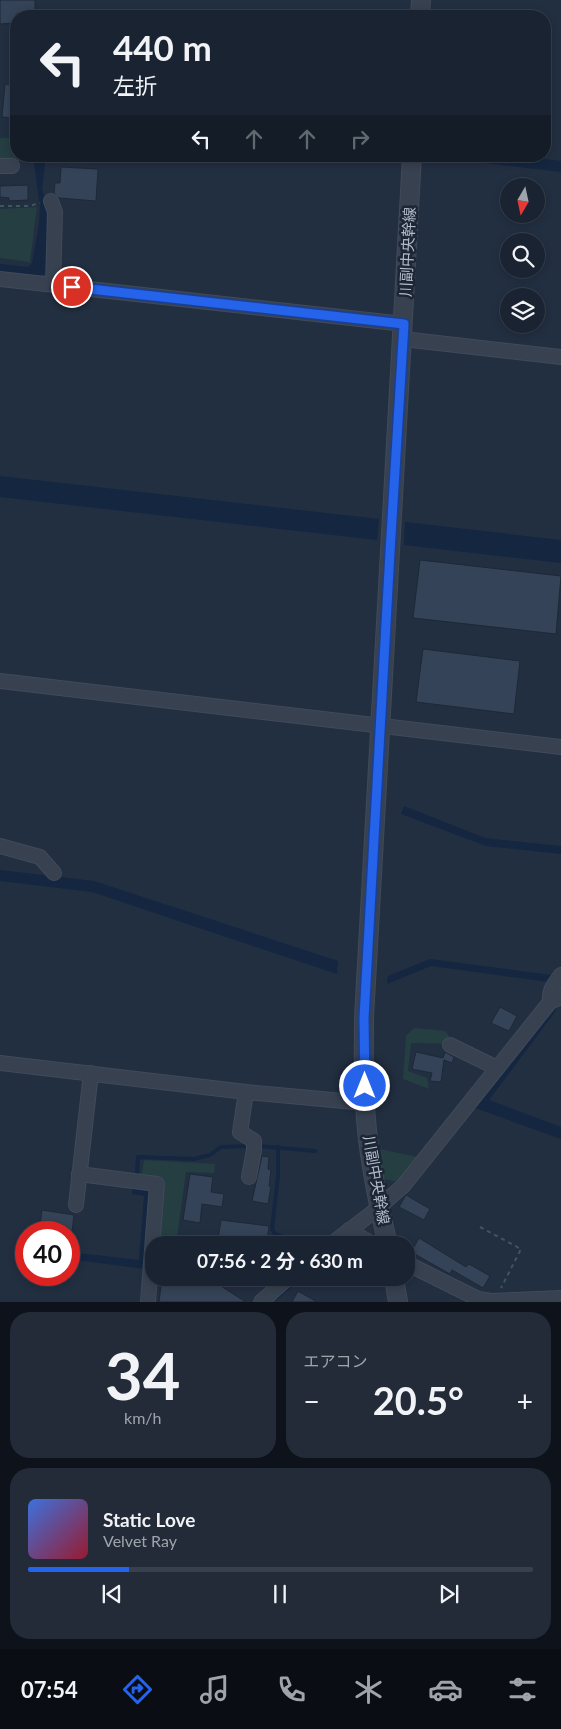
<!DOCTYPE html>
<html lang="ja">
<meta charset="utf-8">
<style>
:root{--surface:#1a2331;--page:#232b39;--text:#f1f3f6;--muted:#9fa4ab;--line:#38404d;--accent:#2563eb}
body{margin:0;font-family:Lato,"Noto Sans JP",sans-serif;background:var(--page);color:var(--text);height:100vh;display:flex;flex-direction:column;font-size:19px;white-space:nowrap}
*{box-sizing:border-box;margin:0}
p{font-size:16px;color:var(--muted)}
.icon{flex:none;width:28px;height:28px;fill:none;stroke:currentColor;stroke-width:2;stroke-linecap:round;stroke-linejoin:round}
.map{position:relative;height:1302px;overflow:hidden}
.details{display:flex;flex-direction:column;gap:10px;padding:10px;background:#0e131b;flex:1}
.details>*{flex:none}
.hud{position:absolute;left:10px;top:10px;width:541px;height:152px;border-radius:20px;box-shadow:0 2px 8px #0003,0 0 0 1px var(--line);background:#1a2331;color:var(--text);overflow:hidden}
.needle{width:32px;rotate:189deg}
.tools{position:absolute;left:500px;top:178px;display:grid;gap:10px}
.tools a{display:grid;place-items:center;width:45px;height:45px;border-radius:50%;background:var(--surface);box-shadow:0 2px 8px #0003,0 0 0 1px var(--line);font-size:25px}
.speed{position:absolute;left:15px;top:1221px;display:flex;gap:10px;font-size:25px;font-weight:700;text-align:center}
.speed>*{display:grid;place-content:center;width:65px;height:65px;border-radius:50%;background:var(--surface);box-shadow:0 2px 8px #0003,0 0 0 1px var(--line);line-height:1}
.speed .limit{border:8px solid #d22;background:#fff;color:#111}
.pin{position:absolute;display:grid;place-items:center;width:42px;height:42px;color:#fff;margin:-21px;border:2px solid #fff;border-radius:50%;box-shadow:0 1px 5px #0007}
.me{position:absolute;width:55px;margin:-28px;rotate:0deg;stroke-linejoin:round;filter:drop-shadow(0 0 4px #0008)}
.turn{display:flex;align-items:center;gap:18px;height:105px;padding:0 20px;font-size:22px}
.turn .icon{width:65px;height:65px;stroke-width:2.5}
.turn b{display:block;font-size:35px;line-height:42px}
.lanes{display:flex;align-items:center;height:48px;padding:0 20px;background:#0003;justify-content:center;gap:25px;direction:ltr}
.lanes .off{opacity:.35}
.big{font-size:38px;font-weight:700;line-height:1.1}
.details .widget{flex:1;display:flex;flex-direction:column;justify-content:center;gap:8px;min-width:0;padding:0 18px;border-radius:20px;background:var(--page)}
.details .dial{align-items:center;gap:0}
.dial b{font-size:65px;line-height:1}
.song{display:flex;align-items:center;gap:15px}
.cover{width:60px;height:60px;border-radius:8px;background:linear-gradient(135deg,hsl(220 70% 55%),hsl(350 70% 35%))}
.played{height:5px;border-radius:2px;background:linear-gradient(90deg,var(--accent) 20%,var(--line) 20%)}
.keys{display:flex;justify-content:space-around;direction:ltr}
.heat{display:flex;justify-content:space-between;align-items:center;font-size:28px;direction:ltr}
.details .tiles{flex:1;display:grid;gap:10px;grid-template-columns:1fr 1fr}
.widget:last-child{grid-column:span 2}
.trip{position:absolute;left:145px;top:1236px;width:270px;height:50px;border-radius:20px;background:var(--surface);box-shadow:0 2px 8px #0003,0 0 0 1px var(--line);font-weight:700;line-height:50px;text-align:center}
.dock{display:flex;height:80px;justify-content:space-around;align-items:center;background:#0a0e14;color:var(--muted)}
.dock .icon{width:35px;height:35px}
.dock .selected{color:var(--accent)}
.dock b{font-size:22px;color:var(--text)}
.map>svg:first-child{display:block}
.green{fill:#243e42}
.water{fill:#142640}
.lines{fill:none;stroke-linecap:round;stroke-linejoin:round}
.stream{stroke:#142640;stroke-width:4}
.building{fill:#344357;stroke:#1e2837}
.minor-casing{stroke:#404a59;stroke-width:16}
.tertiary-casing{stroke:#404a59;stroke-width:20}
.path{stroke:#3e575a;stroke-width:2;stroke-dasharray:4 4;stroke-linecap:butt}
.minor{stroke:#374150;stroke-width:14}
.tertiary{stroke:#374150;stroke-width:18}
.route-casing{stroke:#184099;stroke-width:12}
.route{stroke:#2563eb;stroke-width:9}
.labels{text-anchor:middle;stroke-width:5;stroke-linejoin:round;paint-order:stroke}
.street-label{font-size:15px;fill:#b3bccb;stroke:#1c2635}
</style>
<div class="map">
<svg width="561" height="1302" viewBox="0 0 561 1302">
<rect width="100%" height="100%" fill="#222f41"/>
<g class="green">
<polygon points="0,138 16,138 16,156 28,156 28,161 0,162"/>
<polygon points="37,207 30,262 0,258 0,209"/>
<polygon points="414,1028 445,1031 455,1044 411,1043 408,1071 427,1078 429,1089 403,1079 406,1036"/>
<polygon points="380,1149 417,1157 399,1182 383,1179"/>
<polygon points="144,1160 215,1164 214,1173 186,1172 176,1245 162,1244 157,1223 162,1181 141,1177"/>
</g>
<g class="water">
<polygon points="33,156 46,156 42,189 45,197 48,217 47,271 44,275 29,276 0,272 0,264 28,267 32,263 39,224 40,207"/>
<polygon points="427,156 520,156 561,161 561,172"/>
<polygon points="0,476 379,519 377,540 0,497"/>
<polygon points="405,522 561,540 561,563 404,545"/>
<polygon points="404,806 485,838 561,846 561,854 486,846 401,814"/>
<polygon points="0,870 94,881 338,961 337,974 92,892 0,881"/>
<polygon points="430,959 551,975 549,982 431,966 387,984 388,976"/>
<polygon points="557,1006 555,1012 489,1100 561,1127 561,1139 475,1108 551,1008"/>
<polygon points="132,1188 151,1190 145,1269 69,1259 69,1252 139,1260 144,1196 132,1194"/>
</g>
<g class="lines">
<g class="stream">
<polyline points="258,1146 315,1151"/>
<polyline points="278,1147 278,1176 272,1229 275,1234 305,1245"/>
<polyline points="137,1174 138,1157 194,1159 210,1155 221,1147 251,1146"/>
<polyline points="276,1298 300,1278"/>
</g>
</g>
<g class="building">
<polygon points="0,0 35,0 35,14 16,14 16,23 0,24"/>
<polygon points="5,84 16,86 16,118 2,117"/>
<polygon points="61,167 98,169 96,201 59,198 54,193 55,183 60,183"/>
<polygon points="28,185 28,200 9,201 9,198 0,197 0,186"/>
<polygon points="420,560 561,576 556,634 413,618"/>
<polygon points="423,649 520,661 514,714 416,702"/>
<polygon points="500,1007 517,1016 509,1031 491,1023"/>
<polygon points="416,1052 443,1058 445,1052 454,1057 452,1063 444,1060 441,1082 430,1081 432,1073 412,1069"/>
<polygon points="262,1156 269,1157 268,1169 271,1170 269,1186 271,1187 268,1204 252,1201"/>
<polygon points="190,1174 213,1177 211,1192 224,1194 222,1207 202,1204 200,1223 183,1220"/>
<polygon points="406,1195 430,1209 424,1220 399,1207"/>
<polygon points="42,1210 74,1215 72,1232 39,1232"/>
<polygon points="221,1220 269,1226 267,1240 237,1237 236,1242 218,1239"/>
<polygon points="419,1238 466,1267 469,1264 490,1276 483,1288 452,1270 450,1274 411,1252"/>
<polygon points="162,1278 216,1278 216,1283 246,1302 159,1302"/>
<polygon points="298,1291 317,1302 292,1302"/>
</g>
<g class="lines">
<g class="minor-casing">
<g id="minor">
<polyline points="0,166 12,166"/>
<polyline points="51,201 55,212 53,285"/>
<polyline points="0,279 404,324"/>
<polyline points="403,339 561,357"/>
<polyline points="0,681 561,747"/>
<polyline points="0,846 40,857 54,873"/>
<path d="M 550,1002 C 549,990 554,984 561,975"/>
<polyline points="450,1045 497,1068"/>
<polyline points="0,1063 246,1092 365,1103"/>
<polyline points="246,1092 240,1132 254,1141 254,1150 249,1177"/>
<polyline points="79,1174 157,1184 148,1302"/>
<polyline points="76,1205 91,1073"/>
<polyline points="349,1230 374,1245"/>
<polyline points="330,1245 372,1213 403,1186 550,1002 561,997"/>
<polyline points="406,1263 478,1299 491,1301 561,1298"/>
<polyline points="261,1302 288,1278"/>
</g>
</g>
<g class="tertiary-casing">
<g id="tertiary">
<polyline points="420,16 421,0"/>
<path d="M 388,1245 C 377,1199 367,1151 365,1104 C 363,1075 364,1047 364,1018 L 412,156"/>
<polyline points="394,1278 398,1302"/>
</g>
</g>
<g class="path">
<polyline points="0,206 29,206 40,203"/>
<polyline points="480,1227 521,1249 501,1288"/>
</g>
<use href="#minor" class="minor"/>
<use href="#tertiary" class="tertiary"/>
</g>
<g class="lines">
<g class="route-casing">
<polyline id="route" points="72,287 404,324 390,552 364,1018 365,1086"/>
</g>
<use href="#route" class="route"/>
</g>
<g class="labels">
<g class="street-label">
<text transform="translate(408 252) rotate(-87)" y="5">川副中央幹線</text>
<text transform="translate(376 1180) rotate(80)" y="5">川副中央幹線</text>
</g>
</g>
</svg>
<div class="tools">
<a><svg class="needle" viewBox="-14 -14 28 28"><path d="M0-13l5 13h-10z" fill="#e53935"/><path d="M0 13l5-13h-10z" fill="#9fa4ab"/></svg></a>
<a><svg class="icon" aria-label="search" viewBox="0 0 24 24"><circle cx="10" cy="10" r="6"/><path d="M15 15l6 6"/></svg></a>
<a><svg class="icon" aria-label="layers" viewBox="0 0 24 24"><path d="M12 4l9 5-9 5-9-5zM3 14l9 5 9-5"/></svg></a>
</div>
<div class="speed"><div class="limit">40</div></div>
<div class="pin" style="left:72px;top:287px;background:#d93025"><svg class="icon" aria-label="arrive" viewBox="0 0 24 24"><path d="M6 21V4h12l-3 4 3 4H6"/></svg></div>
<svg class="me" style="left:365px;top:1086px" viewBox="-20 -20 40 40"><circle r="17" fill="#2563eb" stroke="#fff" stroke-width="3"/><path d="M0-11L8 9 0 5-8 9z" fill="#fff"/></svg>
<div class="trip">07:56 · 2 分 · 630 m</div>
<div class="hud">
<div class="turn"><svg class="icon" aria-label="left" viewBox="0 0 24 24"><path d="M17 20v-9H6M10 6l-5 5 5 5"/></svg><div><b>440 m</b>左折</div></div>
<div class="lanes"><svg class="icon" aria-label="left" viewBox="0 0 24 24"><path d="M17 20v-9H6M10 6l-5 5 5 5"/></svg><svg class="icon off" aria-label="ahead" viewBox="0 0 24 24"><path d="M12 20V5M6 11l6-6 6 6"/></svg><svg class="icon off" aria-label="ahead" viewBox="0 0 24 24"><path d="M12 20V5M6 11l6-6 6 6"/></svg><svg class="icon off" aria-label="right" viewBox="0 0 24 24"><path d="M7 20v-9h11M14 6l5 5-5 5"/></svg></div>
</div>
</div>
<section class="details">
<div class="tiles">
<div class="widget dial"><b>34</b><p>km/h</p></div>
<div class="widget"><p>エアコン</p>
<div class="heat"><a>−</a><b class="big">20.5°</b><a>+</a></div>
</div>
<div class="widget">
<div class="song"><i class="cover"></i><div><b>Static Love</b><p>Velvet Ray</p></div></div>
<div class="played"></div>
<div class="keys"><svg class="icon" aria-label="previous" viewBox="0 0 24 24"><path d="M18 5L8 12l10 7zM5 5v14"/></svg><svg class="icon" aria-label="pause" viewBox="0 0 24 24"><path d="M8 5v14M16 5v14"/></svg><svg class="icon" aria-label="next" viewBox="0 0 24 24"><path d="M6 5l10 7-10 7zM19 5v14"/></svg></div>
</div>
</div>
</section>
<nav class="dock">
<b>07:54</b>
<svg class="icon selected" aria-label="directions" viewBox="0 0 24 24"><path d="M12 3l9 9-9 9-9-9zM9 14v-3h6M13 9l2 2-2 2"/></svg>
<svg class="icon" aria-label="music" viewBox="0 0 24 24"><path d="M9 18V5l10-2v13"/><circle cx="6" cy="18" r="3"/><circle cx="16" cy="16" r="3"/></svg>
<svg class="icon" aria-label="phone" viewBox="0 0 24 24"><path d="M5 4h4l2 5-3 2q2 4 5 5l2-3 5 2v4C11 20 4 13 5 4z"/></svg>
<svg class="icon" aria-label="climate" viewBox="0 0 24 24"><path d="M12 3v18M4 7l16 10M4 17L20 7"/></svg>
<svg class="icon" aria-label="car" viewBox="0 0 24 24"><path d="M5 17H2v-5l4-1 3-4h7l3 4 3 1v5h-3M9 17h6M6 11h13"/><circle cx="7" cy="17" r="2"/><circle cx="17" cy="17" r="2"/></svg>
<svg class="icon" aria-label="filters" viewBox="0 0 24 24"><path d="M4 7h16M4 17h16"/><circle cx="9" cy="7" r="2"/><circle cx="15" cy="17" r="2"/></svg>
</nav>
